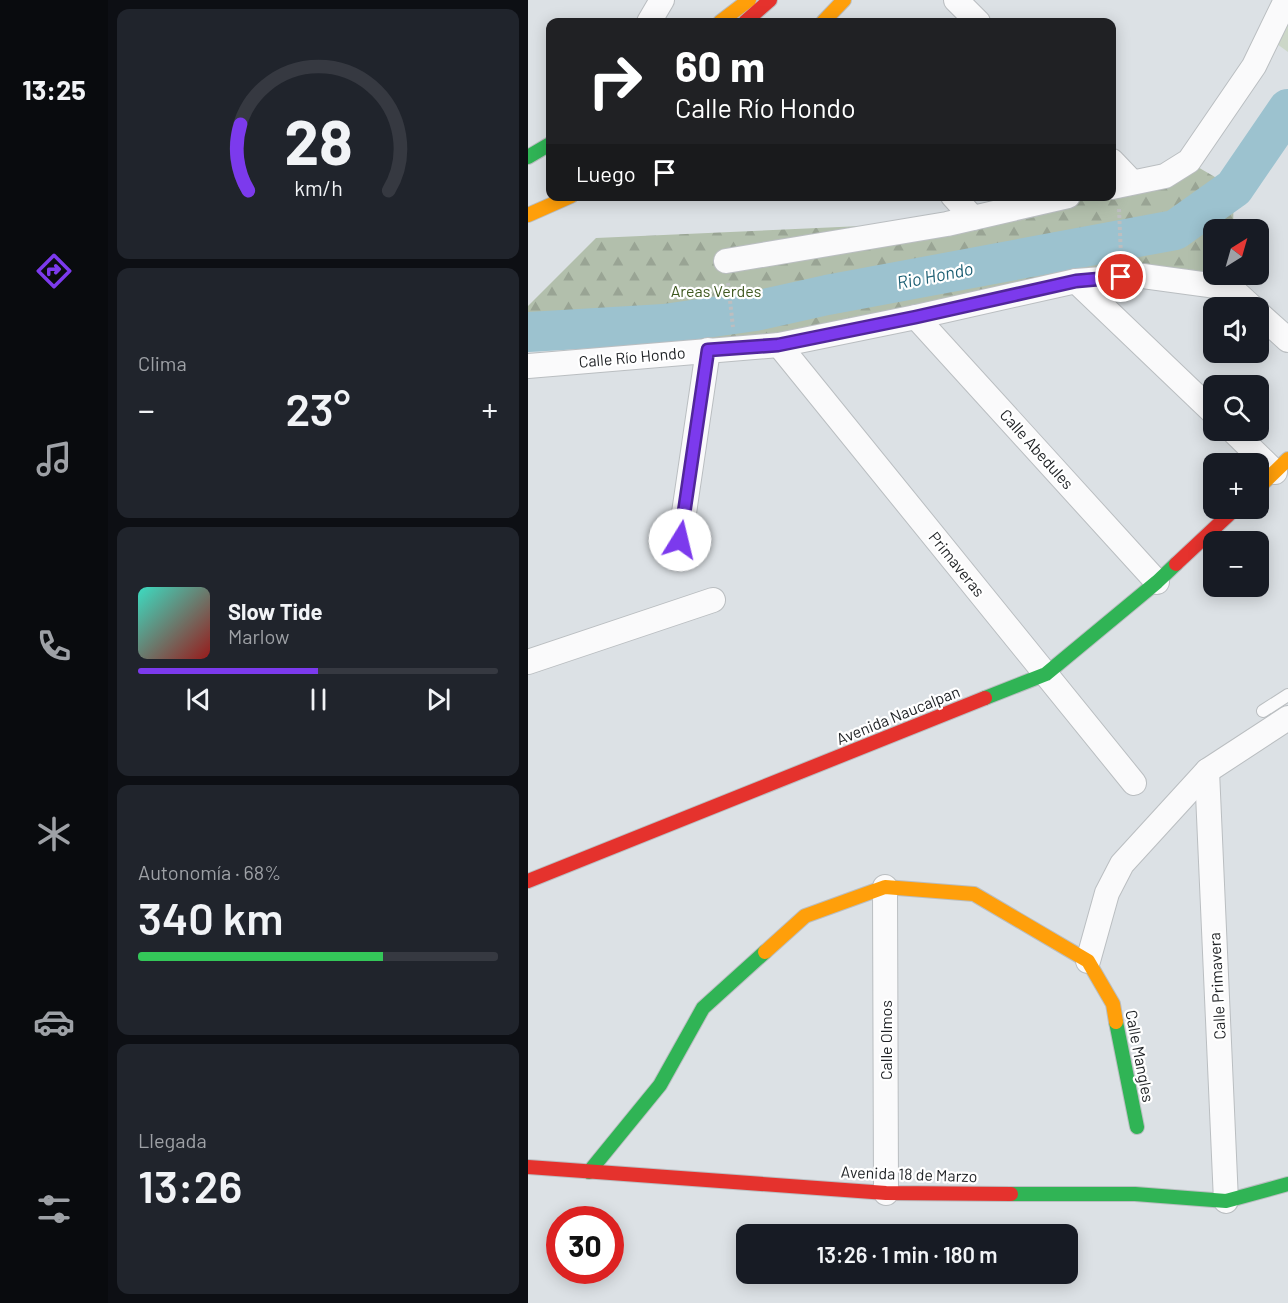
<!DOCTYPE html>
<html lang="es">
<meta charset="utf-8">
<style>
:root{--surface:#171b24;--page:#20242c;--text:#f1f3f6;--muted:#9ea1a6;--line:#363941;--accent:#7c3aed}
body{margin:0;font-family:Barlow,sans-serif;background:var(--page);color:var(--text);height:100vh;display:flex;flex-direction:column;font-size:22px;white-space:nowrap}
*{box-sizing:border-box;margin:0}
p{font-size:20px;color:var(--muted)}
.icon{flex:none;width:33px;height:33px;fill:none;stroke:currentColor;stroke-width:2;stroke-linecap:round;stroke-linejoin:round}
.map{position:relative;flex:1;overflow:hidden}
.panel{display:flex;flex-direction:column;gap:9px;padding:9px;background:#0d0f14;width:420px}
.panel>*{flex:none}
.top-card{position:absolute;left:18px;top:18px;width:570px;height:183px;border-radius:12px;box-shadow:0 3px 15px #0003;background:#202124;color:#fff;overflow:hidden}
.needle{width:39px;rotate:37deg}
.tools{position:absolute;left:675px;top:219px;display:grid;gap:12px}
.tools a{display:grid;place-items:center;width:66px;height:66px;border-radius:12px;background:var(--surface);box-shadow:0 3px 15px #0003;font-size:30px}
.speed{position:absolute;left:18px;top:1206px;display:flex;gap:12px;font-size:30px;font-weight:700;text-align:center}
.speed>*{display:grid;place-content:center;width:78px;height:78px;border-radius:50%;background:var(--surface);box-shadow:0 3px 15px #0003;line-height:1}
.speed .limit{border:9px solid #d22;background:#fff;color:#111}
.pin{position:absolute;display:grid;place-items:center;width:51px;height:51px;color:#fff;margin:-26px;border:3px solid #fff;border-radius:50%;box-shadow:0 2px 6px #0007}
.me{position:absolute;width:66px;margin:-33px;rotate:9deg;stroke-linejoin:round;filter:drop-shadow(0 0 4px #0008)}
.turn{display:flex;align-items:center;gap:21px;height:126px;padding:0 30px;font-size:27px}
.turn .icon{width:78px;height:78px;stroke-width:2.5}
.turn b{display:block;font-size:42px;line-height:51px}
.then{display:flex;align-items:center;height:57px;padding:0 30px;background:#0003;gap:12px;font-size:22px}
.big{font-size:45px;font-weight:600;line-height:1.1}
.panel .card{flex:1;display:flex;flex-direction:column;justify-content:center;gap:9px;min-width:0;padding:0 21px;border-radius:12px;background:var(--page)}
.panel .dial{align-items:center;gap:0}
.dial svg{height:156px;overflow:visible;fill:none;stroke:var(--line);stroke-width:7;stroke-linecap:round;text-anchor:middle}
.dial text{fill:var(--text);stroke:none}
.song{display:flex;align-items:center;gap:18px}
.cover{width:72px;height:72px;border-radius:9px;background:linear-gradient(135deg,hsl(170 70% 55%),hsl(0 70% 35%))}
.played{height:6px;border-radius:3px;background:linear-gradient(90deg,var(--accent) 50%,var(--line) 50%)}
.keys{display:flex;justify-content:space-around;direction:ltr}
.heat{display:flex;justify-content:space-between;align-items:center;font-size:33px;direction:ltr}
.charge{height:9px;border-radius:4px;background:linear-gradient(90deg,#34c759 68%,var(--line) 0)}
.trip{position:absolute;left:208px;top:1224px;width:342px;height:60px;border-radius:12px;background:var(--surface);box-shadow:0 3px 15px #0003;font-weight:600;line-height:60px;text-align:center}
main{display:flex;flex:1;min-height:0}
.dock{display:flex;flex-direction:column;width:108px;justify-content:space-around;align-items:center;background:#090b0e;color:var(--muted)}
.dock .icon{width:42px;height:42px}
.dock .selected{color:var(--accent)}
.dock b{font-size:27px;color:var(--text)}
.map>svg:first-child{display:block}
.green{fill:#ccd7c8}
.forest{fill:url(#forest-firs)}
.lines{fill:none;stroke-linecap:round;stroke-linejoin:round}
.river{stroke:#9cc2cf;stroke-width:40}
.lane-casing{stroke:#babec1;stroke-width:14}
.street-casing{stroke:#babec1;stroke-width:26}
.fast-casing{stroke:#babec1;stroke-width:16}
.slow-casing{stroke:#babec1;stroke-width:16}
.jam-casing{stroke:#babec1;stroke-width:16}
.path{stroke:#bdbec0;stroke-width:4;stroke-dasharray:3 3;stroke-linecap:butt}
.lane{stroke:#fafafb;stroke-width:12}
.street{stroke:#fafafb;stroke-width:24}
.fast{stroke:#30b455;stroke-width:14}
.slow{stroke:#ff9f0a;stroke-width:14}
.jam{stroke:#e5322d;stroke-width:14}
.route-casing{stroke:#51269a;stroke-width:15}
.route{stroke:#7c3aed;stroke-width:10}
.labels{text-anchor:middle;stroke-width:4.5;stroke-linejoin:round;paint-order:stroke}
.park-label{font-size:16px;fill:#3e581f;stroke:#fff}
.street-label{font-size:16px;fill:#1e2124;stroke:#fff}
.water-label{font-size:18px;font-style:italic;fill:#1d5f73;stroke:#fff}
</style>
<main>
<nav class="dock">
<b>13:25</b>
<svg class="icon selected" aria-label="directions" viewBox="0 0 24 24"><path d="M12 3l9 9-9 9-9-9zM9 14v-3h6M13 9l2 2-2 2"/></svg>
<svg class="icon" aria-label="music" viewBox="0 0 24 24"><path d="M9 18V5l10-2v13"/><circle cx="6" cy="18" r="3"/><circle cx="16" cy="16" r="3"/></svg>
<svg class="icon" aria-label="phone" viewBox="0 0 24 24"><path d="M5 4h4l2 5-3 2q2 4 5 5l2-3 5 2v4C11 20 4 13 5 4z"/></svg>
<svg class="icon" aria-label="climate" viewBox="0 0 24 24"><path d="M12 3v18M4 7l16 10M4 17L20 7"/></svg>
<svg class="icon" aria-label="car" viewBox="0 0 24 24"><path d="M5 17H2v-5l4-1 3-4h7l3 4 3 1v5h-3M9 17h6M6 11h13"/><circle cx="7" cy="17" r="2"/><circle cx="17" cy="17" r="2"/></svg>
<svg class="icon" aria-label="filters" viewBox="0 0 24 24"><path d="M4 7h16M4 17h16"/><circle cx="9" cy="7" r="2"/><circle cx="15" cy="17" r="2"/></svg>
</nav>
<section class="panel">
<div class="card dial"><svg viewBox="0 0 100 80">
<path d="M14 69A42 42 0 1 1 86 69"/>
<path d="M14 69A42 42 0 0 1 10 35" stroke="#7c3aed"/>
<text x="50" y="56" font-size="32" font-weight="700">28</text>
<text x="50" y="72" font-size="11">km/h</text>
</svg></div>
<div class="card"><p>Clima</p>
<div class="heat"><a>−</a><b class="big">23°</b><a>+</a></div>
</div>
<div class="card">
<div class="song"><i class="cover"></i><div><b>Slow Tide</b><p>Marlow</p></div></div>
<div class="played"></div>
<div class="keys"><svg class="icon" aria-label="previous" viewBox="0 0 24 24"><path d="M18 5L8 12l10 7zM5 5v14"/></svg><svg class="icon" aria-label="pause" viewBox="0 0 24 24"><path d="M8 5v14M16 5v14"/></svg><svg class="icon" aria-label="next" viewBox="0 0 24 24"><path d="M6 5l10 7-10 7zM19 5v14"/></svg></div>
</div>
<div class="card"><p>Autonomía · 68%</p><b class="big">340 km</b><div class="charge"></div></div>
<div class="card"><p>Llegada</p><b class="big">13:26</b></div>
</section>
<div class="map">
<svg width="760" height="1303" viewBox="0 0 760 1303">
<defs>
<pattern id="forest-firs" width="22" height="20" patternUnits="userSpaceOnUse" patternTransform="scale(1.5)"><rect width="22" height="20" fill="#b2bfac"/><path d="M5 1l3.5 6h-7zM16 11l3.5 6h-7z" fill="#99a494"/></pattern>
</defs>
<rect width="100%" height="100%" fill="#dce1e5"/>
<polygon class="green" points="760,17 760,52 749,44"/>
<polygon class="forest" points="661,162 706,188 705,229 686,230 686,274 704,275 703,287 615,276 180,350 0,332 0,306 68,238 444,221 548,197 584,196"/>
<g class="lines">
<polyline class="river" points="0,332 136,324 227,311 299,295 647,230 706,188 760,109"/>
<g class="lane-casing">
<polyline id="lane" points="735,711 760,695"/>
</g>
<g class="street-casing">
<g id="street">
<polyline points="428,0 450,22"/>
<polyline points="121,22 134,0"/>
<polyline points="584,161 604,182"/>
<polyline points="584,187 637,176 661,161 726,66 758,0"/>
<polyline points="425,196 445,218"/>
<polyline points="198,261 419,224 540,196"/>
<polyline points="548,281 686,413"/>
<polyline points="730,313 760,340"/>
<polyline points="388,317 629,582"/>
<polyline points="251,345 606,783"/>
<polyline points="0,366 251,345 388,317 548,281 615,276 703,288 725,308"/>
<polyline points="704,430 747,472"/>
<polyline points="152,540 180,350"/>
<polyline points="0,662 185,600"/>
<polyline points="679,771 698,1201"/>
<polyline points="357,887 358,1193"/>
<polyline points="560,961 579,893 594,864 679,771 760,718"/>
</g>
</g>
<g class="fast-casing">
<g id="fast">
<polyline points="0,157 22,144"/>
<polyline points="457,698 518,674 629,582 648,564"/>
<polyline points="588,1022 609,1127"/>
<polyline points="61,1172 132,1085 175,1008 237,952"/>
<polyline points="483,1194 607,1194 698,1201 760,1184"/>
</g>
</g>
<g class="slow-casing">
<g id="slow">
<polyline points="192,22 221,0"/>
<polyline points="295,22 316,0"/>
<polyline points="0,215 43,196"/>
<polyline points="730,488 760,459"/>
<polyline points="237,952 277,916 357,887 446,894 560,961 585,1004 588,1022"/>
</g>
</g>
<g class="jam-casing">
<g id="jam">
<polyline points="217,22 242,0"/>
<polyline points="648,564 708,508"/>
<polyline points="0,881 457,698"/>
<polyline points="0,1167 358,1193 483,1194"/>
</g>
</g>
<g class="path">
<polyline points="591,209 593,256"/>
<polyline points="200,283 205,327"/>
</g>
<use href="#lane" class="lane"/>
<use href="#street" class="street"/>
<use href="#fast" class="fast"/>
<use href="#slow" class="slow"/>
<use href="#jam" class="jam"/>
</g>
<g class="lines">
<g class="route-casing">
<polyline id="route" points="152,540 180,350 250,345 388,317 548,281 593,277"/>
</g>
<use href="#route" class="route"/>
</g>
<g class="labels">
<g class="park-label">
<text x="188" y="297">Areas Verdes</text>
</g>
<g class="street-label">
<text transform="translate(104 357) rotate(-5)" y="6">Calle Río Hondo</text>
<text transform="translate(509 449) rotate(48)" y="6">Calle Abedules</text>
<text transform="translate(429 564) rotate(51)" y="6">Primaveras</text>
<text transform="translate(370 715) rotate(-22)" y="6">Avenida Naucalpan</text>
<text transform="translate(689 986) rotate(-93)" y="6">Calle Primavera</text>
<text transform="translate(358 1040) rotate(-90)" y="6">Calle Olmos</text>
<text transform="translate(612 1056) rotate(79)" y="6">Calle Mangles</text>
<text transform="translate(381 1174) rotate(2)" y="6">Avenida 18 de Marzo</text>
</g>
<g class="water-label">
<text transform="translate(407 276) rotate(-11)" y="6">Rio Hondo</text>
</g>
</g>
</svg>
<div class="tools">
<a><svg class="needle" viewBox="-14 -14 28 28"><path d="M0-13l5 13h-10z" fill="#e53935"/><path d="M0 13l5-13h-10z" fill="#9ea1a6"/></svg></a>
<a><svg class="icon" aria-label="sound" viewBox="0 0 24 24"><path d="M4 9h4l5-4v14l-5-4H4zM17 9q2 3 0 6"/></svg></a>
<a><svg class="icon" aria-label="search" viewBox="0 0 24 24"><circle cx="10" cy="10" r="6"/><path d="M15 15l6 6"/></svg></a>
<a>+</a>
<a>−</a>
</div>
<div class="speed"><div class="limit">30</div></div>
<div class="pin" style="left:593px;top:277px;background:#d93025"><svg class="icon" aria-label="arrive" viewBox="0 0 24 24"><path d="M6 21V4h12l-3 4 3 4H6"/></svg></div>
<svg class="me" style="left:152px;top:540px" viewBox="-20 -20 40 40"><circle r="19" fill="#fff"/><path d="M0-13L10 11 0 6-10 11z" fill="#7c3aed"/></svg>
<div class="trip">13:26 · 1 min · 180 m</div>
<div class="top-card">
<div class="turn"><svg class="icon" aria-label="right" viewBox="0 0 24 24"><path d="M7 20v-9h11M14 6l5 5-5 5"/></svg><div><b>60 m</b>Calle Río Hondo</div></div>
<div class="then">Luego<svg class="icon" aria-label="arrive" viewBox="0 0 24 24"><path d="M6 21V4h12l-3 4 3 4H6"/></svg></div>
</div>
</div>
</main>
